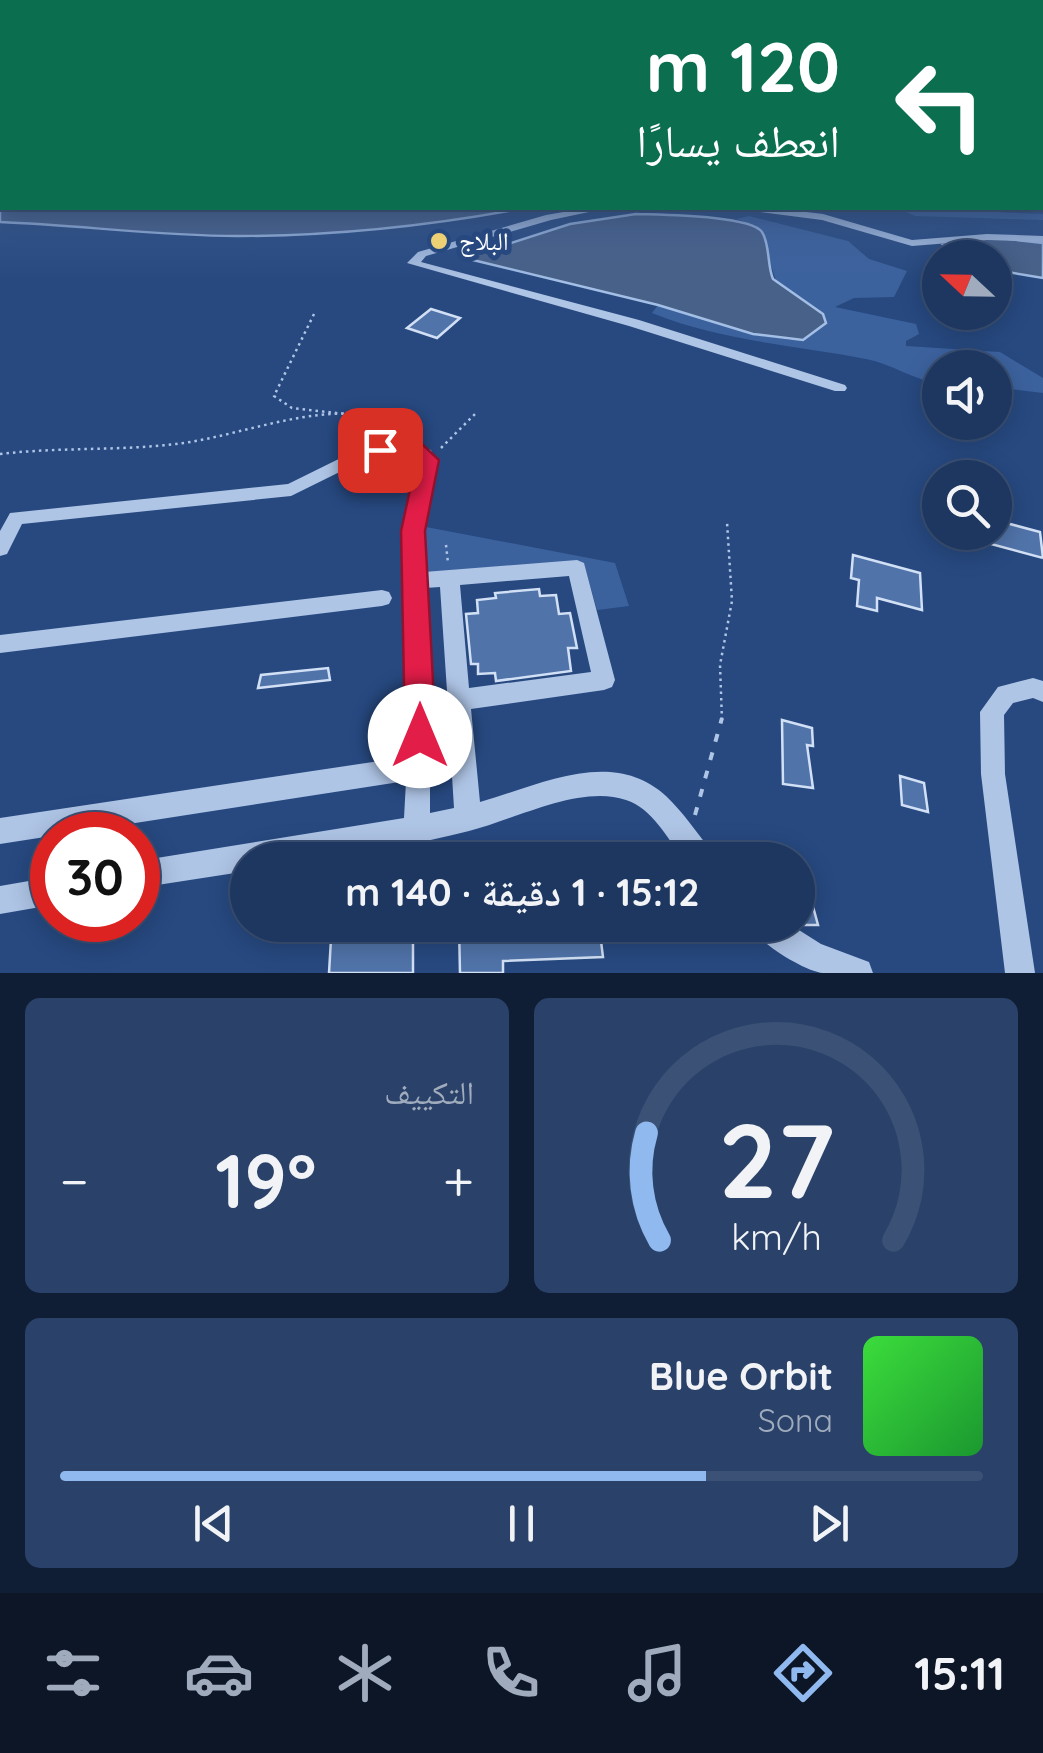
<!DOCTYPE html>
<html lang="ar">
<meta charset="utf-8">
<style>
:root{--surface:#1d3760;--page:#2a4269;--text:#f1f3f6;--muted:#a0acbd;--line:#3b5175;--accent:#90b9f0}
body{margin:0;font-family:Quicksand,"Noto Naskh Arabic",sans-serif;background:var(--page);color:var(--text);direction:rtl;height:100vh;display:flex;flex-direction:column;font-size:38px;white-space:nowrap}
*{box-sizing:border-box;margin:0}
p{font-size:32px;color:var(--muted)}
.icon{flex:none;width:55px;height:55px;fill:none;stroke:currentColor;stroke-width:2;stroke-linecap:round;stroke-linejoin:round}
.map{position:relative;height:973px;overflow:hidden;direction:ltr}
.details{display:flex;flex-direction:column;gap:25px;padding:25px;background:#101e35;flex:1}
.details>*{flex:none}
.top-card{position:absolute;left:0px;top:0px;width:1045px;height:210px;box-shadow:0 5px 25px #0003,0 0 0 2px var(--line);direction:rtl;background:#0b6e4f;color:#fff;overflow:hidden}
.needle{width:65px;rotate:292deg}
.controls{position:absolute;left:922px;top:240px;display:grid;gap:20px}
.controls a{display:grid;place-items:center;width:90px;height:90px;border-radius:50%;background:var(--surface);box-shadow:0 5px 25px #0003,0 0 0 2px var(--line);font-size:50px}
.speed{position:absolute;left:30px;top:812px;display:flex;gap:20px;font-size:50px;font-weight:700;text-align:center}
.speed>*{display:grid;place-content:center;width:130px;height:130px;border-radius:50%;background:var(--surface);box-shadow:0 5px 25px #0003,0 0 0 2px var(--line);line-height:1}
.speed .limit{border:15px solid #d22;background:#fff;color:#111}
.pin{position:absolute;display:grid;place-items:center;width:85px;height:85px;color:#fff;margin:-42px;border-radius:20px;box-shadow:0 5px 15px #0006}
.me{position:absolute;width:110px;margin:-55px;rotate:0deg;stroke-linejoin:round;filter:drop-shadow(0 0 8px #0008)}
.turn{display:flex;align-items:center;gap:35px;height:210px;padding:0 40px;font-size:45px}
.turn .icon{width:130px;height:130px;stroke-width:2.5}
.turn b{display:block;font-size:70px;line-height:85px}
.big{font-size:75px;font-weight:700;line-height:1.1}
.details .tile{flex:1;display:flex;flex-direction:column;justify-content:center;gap:15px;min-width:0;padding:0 35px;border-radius:15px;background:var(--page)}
.details .dial{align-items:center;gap:0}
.dial svg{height:260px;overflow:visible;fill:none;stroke:var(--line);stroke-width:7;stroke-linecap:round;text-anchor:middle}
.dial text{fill:var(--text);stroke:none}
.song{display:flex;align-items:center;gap:30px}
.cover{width:120px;height:120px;border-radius:15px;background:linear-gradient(135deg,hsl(120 70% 55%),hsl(130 70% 35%))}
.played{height:10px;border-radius:5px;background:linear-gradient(90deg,var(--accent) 70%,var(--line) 70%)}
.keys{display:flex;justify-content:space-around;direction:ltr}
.heat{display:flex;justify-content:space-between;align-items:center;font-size:55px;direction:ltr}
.details .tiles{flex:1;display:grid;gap:25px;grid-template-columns:1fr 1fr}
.tile:last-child{grid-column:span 2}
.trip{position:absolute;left:230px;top:842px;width:585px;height:100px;border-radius:50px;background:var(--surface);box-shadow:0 5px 25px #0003,0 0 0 2px var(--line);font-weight:700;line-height:100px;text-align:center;direction:rtl}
.tab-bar{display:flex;height:160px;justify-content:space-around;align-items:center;background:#0c1626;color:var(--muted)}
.tab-bar .icon{width:70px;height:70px}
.tab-bar .selected{color:var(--accent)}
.tab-bar b{font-size:45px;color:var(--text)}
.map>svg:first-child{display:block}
.green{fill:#3c629e}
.water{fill:#486188;stroke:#a4bfe6;stroke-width:2.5}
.building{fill:#5073a9;stroke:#d2e0f5;stroke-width:2.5}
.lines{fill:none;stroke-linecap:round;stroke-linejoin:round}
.path-far1{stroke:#afc5e6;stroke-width:2.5;stroke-dasharray:2.5 4;stroke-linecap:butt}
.path{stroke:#afc5e6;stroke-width:4;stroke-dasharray:8 11;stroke-linecap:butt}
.minor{fill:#afc5e6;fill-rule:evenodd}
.route{fill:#e11d48;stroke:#92132f;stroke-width:2.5}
.poi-dot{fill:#eed175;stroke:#274980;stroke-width:4}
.labels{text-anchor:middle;stroke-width:10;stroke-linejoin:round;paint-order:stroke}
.far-poi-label{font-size:25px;fill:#fff;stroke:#274980;text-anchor:start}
</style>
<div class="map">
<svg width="1043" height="973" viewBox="0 0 1043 973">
<rect width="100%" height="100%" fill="#274980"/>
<g class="green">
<polygon points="897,208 1043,214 1043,220 915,216"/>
<path d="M 749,216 L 848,241 L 869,259 L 907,271 L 894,297 L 854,298 L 835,307 L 916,324 L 919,334 L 906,341 L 906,346 L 1000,352 L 1043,378 L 1043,393 L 995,387 L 995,368 L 940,368 L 940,384 C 914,380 892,364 866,359 C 794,345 721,341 652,313 L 658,305 L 753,334 L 791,340 C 782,308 769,225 736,219 Z"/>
<polygon points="405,523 615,563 629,606 597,610 584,564 576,561 401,578"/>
</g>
<g class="water">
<path d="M 0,146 L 2,208 L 525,208 C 429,226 335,236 237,236 C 158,236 79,225 0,222 Z"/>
<path d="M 636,214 C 660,215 750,215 762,232 C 770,244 767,265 773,279 L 823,314 L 826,323 L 803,340 L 753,334 L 658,305 L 473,260 L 480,253 L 570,224 Z"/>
<polygon points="991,237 1043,243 1043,278 995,270 995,258 952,257 943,245"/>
</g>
<g class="building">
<polygon points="431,309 460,318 437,338 407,328"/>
<polygon points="995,520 1040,532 1043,558 965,537 965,532 995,532"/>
<polygon points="853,555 920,573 922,610 877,598 877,611 857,606 859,580 851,578"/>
<polygon points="539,589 540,596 556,595 559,614 570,613 577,648 568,648 571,671 496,681 495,673 478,674 478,664 471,664 466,614 478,613 477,600 496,598 495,593"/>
<polygon points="328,668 330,680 258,688 261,675"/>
<polygon points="782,720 812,728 813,746 807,745 813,788 783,784"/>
<polygon points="900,776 924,783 928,812 902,805"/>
<polygon points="802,866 818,925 798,925 798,867"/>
<polygon points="354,925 413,925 413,973 329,973 331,939 354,936"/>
<polygon points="459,925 599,925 603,957 503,961 503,973 460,973"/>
</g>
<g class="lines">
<g class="path-far1">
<polyline points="314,314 274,396 292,408 354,415"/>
<polyline points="441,448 475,414"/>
<path d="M 0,454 C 59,447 118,451 176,444 C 254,435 352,384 421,438"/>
<polyline points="446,545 448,563"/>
<polyline points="722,720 720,665 732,601 727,522"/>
</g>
<polyline class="path" points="695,815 722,718"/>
<g class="minor">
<polygon points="587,208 608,208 551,220 426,256 421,262 639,320 845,385 847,388 845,391 835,391 629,326 407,263 418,252 546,215"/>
<polygon points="747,208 773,208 823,214 912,240 987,234 1043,236 1043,242 987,240 912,246 822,220 752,211"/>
<path d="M 404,443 L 431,450 C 442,475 427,497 423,522 C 421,539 423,556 424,572 L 577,560 L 584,563 L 615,680 L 612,687 L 604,690 L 471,709 L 480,802 C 538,786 612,746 666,796 C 683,812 696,832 711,850 L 715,860 L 684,860 C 668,839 652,808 626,800 C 580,784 514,820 469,831 C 420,843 367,854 317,860 C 294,862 270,860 248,860 L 248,871 L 138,888 L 138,861 L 404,818 L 406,781 L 0,844 L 0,818 L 406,757 L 404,535 L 419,463 L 418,458 L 404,455 L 370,457 L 291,496 L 22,524 L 7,554 L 0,556 L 0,531 L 10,513 L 288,484 L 361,448 ZM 569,576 L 591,672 L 469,688 L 460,585 ZM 440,587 L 447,691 L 429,693 L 425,588 ZM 448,712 L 454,808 L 430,813 L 430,715 Z"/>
<polygon points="382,590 389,592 392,598 389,604 382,606 0,653 0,635"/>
<polygon points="1033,678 1043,681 1043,702 1033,698 1013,703 1004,715 1005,774 1035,973 1005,973 981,774 980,712 998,687"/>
<polygon points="52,877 52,905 0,914 0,886"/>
<path d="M 750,925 L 791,925 L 821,944 L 869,962 L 873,973 C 857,973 839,973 823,973 C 804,971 757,942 750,925 Z"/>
</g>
</g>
<linearGradient id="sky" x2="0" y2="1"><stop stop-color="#152846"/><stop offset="0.52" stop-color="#415f91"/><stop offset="1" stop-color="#415f91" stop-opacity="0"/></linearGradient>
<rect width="1043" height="282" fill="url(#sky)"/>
<polygon class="route" points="380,443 423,445 439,460 425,531 436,736 431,746 420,751 409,746 405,736 401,531 416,462 410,457 372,455 372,445"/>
<circle class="poi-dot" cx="439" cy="241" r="10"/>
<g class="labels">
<g class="far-poi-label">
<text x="459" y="250">البلاج</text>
</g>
</g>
</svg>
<div class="controls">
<a><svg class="needle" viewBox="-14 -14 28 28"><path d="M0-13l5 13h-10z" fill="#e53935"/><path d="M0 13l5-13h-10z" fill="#a0acbd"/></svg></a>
<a><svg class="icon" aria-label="sound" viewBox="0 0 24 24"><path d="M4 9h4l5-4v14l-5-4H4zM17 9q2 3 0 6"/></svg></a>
<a><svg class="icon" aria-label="search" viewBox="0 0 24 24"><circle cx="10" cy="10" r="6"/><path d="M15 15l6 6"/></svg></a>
</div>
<div class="speed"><div class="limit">30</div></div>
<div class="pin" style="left:380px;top:450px;background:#d93025"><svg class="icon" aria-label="arrive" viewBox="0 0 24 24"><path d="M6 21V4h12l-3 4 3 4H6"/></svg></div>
<svg class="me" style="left:420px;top:736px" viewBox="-20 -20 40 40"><circle r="19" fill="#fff"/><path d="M0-13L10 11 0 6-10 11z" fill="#e11d48"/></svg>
<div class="trip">15:12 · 1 دقيقة · 140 m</div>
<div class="top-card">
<div class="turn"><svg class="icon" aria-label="left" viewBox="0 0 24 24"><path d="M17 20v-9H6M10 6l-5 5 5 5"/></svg><div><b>120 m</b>انعطف يسارًا</div></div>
</div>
</div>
<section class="details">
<div class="tiles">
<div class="tile dial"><svg viewBox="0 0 100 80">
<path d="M14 69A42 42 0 1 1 86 69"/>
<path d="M14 69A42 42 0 0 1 10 36" stroke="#90b9f0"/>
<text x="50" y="56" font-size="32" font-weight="700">27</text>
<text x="50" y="72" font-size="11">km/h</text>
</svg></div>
<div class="tile"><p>التكييف</p>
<div class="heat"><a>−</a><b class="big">19°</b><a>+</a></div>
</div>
<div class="tile">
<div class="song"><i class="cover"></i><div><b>Blue Orbit</b><p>Sona</p></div></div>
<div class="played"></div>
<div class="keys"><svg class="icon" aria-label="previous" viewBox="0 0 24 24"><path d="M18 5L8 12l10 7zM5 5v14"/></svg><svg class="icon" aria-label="pause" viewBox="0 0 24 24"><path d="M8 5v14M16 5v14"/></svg><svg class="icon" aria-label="next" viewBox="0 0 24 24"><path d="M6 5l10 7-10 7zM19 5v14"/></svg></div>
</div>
</div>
</section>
<nav class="tab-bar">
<b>15:11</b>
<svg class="icon selected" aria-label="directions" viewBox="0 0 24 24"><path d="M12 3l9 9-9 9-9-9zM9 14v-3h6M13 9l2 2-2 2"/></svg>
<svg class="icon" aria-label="music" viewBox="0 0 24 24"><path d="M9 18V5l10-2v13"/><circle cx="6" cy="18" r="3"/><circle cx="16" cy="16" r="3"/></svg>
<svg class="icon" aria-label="phone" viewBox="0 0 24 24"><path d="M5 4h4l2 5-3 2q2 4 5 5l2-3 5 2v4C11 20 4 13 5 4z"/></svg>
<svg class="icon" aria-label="climate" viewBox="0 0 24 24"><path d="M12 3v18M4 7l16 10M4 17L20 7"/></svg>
<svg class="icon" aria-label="car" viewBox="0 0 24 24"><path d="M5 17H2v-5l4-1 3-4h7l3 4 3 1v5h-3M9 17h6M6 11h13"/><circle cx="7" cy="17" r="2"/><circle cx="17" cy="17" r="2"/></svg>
<svg class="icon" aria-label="filters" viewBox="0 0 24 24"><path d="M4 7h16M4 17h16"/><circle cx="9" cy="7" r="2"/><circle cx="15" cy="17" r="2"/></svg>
</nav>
